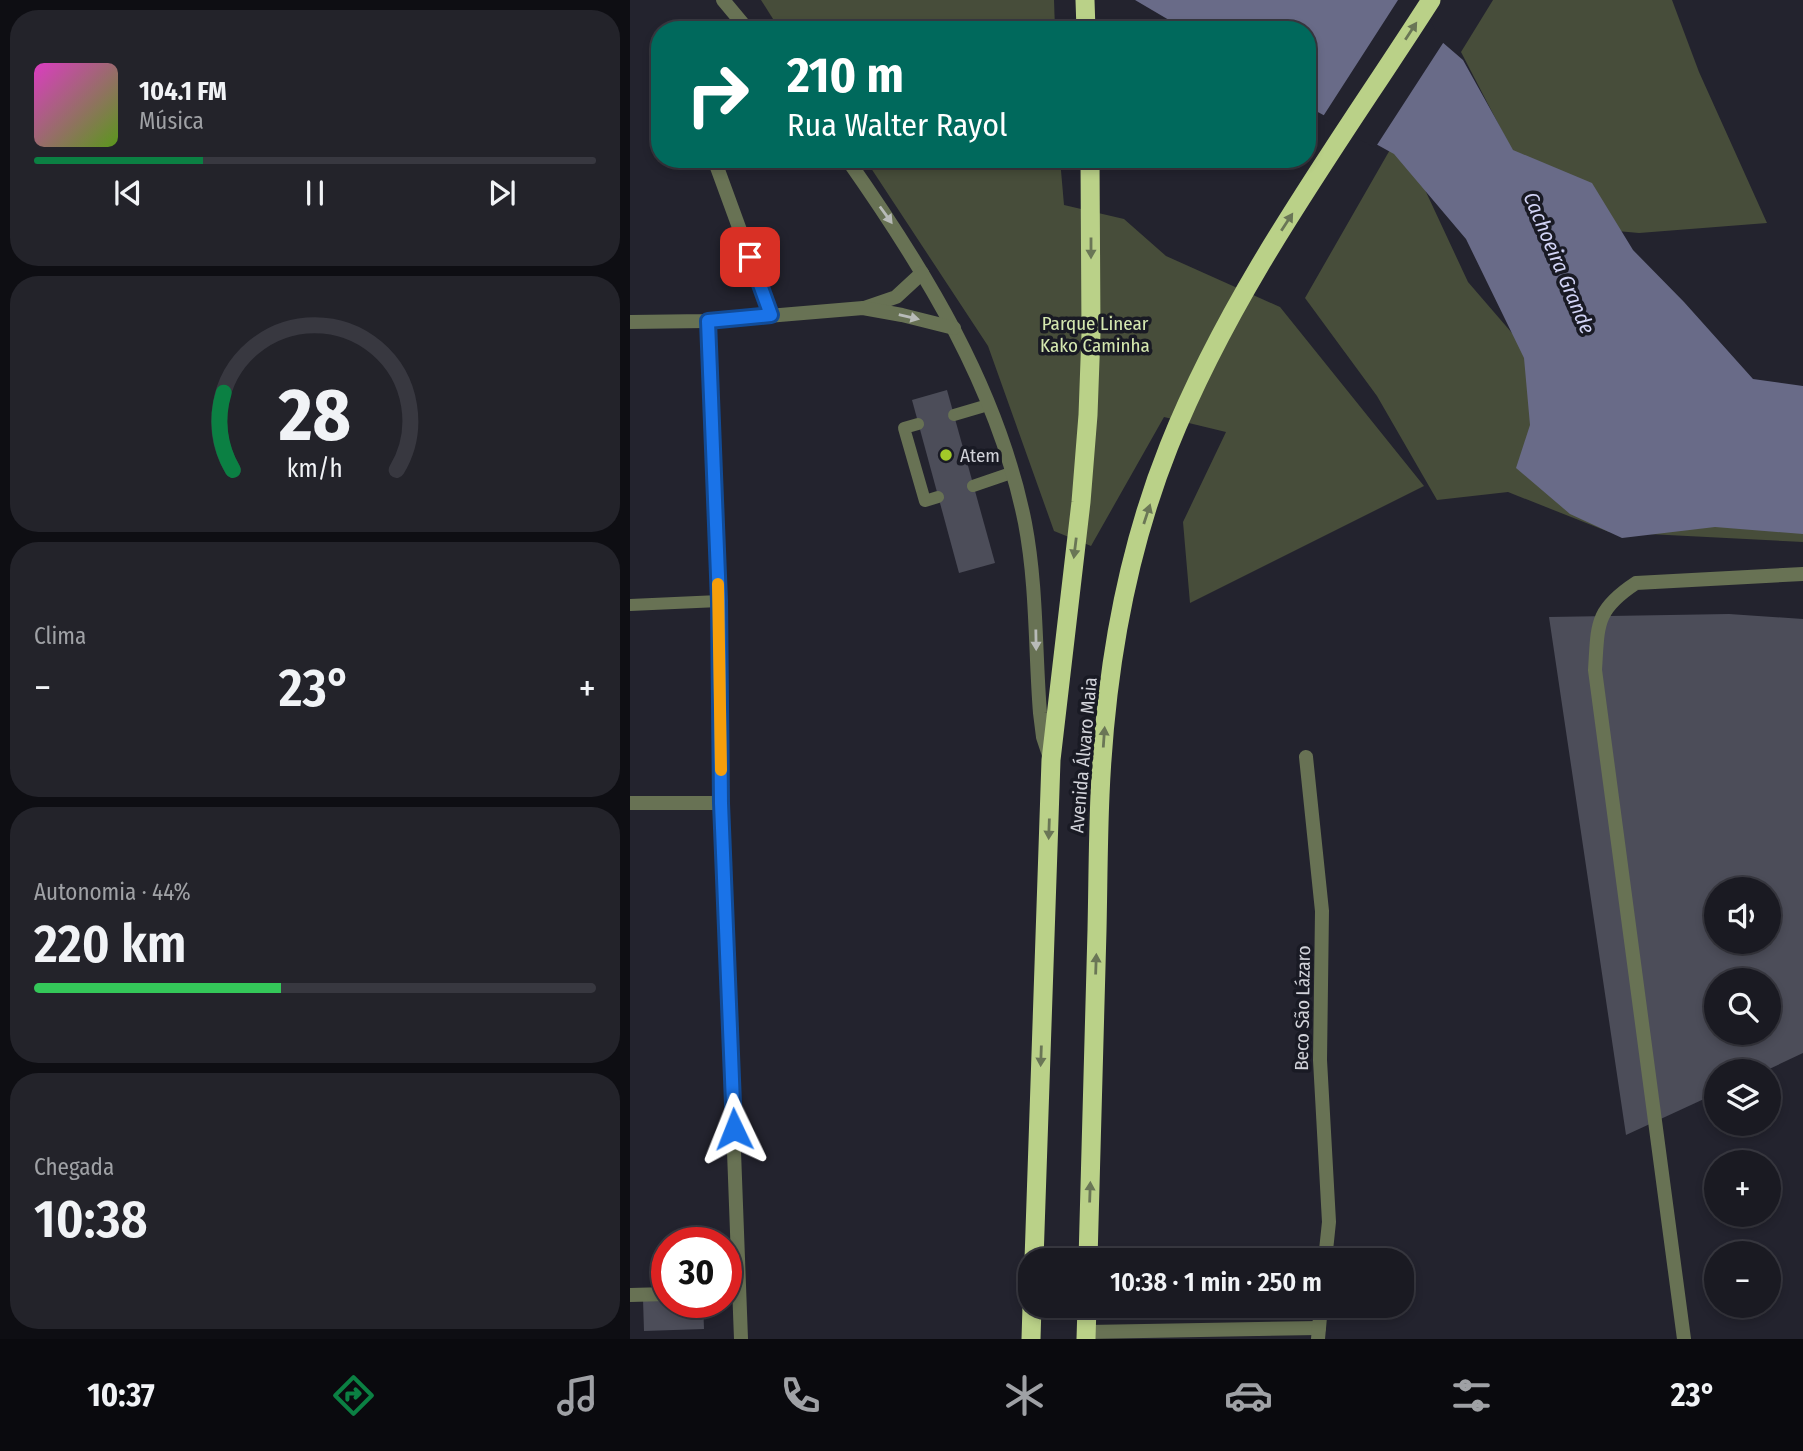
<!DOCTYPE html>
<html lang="pt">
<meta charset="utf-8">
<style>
:root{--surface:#1a1a22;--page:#23232a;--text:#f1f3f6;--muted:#9fa1a5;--line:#383840;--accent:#0b8043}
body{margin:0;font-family:"Fira Sans Condensed",sans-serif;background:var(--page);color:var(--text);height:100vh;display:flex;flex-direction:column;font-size:26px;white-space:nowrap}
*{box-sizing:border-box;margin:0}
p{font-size:23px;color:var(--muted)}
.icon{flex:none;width:38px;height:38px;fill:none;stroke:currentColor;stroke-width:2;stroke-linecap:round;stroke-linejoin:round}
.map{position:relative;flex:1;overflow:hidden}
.drawer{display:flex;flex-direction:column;gap:10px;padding:10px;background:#0e0e13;width:630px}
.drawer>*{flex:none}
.guide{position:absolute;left:21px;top:21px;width:665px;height:147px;border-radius:28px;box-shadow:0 4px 10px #0003,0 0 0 2px var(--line);background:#00695c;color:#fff;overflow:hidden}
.tools{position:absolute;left:1074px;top:877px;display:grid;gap:14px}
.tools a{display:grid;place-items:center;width:77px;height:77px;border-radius:50%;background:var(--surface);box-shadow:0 4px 10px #0003,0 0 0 2px var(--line);font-size:35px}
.speed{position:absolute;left:21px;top:1227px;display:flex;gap:14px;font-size:35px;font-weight:700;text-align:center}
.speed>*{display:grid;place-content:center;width:91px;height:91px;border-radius:50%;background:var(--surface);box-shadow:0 4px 10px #0003,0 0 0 2px var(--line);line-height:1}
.speed .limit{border:10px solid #d22;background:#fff;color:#111}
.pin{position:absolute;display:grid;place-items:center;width:60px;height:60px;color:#fff;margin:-30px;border-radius:14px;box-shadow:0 4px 10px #0006}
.me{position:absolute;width:77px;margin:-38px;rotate:358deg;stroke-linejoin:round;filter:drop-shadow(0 0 5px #0008)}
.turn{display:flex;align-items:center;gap:24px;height:147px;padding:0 21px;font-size:32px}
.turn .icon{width:91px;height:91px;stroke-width:2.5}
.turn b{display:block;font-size:49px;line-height:60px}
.big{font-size:52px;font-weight:600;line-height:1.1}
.drawer .tile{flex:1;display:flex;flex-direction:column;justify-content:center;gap:10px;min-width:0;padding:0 24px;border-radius:28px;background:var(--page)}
.drawer .dial{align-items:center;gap:0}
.dial svg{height:182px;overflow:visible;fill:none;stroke:var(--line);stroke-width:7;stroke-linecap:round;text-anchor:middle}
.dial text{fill:var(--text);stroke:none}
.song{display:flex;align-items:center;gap:21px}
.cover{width:84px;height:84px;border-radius:10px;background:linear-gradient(135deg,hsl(310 70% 55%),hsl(90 70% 35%))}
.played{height:7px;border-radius:4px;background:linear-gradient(90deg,var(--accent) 30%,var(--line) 30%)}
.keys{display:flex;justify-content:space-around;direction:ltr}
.heat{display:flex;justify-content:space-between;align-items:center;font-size:38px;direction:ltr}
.charge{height:10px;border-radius:5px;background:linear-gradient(90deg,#34c759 44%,var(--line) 0)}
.trip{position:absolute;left:388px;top:1248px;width:396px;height:70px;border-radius:28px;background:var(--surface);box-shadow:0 4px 10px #0003,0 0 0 2px var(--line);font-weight:600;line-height:70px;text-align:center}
.menu{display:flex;height:112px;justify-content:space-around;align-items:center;background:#0a0a0e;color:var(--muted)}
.menu .icon{width:49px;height:49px}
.menu .current{color:var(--accent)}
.menu b{font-size:32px;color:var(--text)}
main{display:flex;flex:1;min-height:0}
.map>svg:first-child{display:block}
.green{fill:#474d3a}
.water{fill:#696b88}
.pier{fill:#23232e}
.building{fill:#4c4d59;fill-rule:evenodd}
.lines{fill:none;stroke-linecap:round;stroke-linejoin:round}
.service{stroke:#687254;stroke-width:12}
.minor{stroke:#687254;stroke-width:14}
.tertiary{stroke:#687254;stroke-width:14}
.trunk{stroke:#bad188;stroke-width:19}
.oneway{fill:#6a7656}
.oneway2{fill:#b8bbb8}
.route-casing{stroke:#114b97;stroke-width:18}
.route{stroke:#1a73e8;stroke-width:12}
.slow{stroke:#f59e0b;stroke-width:12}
.poi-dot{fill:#a2c929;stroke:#191a24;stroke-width:2.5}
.labels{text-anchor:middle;stroke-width:7;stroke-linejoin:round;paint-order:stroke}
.park-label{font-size:19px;fill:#d5e8b0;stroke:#191a24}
.poi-label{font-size:19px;fill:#d2d3da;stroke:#191a24;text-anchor:start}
.street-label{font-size:19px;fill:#d2d3da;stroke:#191a24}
.water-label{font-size:21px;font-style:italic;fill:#d2d4f6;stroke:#191a24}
</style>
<main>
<section class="drawer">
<div class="tile">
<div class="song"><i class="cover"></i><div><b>104.1 FM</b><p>Música</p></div></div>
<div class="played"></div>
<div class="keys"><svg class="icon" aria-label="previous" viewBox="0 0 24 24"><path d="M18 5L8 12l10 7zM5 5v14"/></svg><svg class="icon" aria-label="pause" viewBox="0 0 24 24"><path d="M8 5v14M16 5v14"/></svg><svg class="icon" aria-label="next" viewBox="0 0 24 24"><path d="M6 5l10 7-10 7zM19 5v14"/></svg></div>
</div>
<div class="tile dial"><svg viewBox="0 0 100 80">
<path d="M14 69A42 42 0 1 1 86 69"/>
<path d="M14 69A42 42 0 0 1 10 35" stroke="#0b8043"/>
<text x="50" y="56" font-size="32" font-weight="700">28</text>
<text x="50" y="72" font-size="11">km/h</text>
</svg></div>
<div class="tile"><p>Clima</p>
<div class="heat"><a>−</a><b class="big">23°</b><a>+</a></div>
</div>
<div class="tile"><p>Autonomia · 44%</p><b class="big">220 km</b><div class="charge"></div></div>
<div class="tile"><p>Chegada</p><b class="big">10:38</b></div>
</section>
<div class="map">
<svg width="1173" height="1339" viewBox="0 0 1173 1339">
<rect width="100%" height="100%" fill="#23232e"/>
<g class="green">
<polygon points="131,0 424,0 425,30 150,30"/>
<polygon points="863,0 1042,0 1069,72 1137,223 1009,233 932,226 898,181 831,52"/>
<polygon points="769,134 838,282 969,434 1173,456 1173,542 979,532 878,492 807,500 747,396 675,298"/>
<polygon points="235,159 430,159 434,205 494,219 536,256 650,307 794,486 560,603 553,522 596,432 534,417 461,546 424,531 358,346"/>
</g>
<polygon class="water" points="505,0 785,0 804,35 833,60 883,150 962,183 1003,250 1054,302 1123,379 1173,386 1173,534 1085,527 992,538 940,514 886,468 900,425 894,358 836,239 764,154 677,106 677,30 556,30"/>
<polygon class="pier" points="768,0 789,0 807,33 815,40 745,148 692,118"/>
<g class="building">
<polygon points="317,390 365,563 329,573 282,400"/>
<path d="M 1099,614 L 1173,619 L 1173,1053 L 1135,1071 L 1087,1071 L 1087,1093 L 996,1135 L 919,617 ZM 1087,889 L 1139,889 L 1139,942 L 1087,942 ZM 1087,980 L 1139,980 L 1139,1032 L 1087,1032 Z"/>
<polygon points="13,1299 37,1299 37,1302 73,1302 74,1329 14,1331"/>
</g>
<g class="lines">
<g class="service">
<polyline points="324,415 358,405"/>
<polyline points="288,424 274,428 295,501 308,497"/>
<polyline points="343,486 381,473"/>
<polyline points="0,605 89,601"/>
</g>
<g class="minor">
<polyline points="84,159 141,315"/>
<polyline points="77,321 89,601 91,803 111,1339"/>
<polyline points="676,757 692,911 690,1060 699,1222 695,1260"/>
<polyline points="0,803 91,803"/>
<polyline points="0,1295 37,1294"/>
<polyline points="457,1332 689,1328"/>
<polyline points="688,1339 691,1306"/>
<path d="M 1054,1339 L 965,670 C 968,624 965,610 1006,583 L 1173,574"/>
</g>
<g class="tertiary">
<polyline points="93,0 118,30"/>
<path d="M 217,159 C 295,270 368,388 395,523 C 407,586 405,650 410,713 L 413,737 L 419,755"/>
<polyline points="234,308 266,297 292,273"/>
<polyline points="0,322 77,321 233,308 272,315 324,328"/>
</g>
<g class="trunk">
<polyline points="455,0 456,30"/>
<polyline points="404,1260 421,760 451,502 458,415 461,333 460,159"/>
<path d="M 458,1260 C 461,1150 464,1040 467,930 C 468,885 468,840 470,795 C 475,678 495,556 539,446 C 603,286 708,145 801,0"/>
<polyline points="401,1339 402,1306"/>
<polyline points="456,1339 457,1306"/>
</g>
</g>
<defs><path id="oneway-solid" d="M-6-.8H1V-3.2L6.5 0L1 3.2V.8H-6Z" transform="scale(1.75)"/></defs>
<g class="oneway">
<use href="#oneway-solid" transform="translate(781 31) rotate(-57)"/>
<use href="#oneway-solid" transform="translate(657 222) rotate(-57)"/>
<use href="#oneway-solid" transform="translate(461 248) rotate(90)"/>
<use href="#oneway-solid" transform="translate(517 514) rotate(-72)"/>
<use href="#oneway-solid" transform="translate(445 548) rotate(97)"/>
<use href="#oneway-solid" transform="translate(474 737) rotate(-86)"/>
<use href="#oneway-solid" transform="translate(419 829) rotate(92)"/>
<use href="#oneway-solid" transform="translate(466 964) rotate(-88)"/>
<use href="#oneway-solid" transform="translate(411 1056) rotate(92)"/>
<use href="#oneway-solid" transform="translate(460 1192) rotate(-88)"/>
</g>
<g class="oneway2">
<use href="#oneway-solid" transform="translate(256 215) rotate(54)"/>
<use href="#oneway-solid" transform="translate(279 317) rotate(13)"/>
<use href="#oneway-solid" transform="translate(406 640) rotate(89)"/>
</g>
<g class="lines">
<g class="route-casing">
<polyline id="route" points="104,1129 91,803 89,601 78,321 141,315 120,257"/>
</g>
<use href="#route" class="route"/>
<polyline class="slow" points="88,584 91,770"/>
</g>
<circle class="poi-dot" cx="316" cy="455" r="7"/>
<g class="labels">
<g class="park-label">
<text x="465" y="330">Parque Linear<tspan x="465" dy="22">Kako Caminha</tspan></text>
</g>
<g class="poi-label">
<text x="330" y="462">Atem</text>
</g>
<g class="street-label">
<text transform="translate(453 755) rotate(-85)" y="7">Avenida Álvaro Maia</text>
<text transform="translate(672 1008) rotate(-89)" y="7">Beco São Lázaro</text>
</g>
<g class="water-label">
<text transform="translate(929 263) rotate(67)" y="7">Cachoeira Grande</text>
</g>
</g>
</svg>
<div class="tools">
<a><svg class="icon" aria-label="sound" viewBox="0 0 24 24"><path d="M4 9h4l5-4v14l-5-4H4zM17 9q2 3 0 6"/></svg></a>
<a><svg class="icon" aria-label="search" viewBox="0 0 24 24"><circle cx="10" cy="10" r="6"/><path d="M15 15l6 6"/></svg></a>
<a><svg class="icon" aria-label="layers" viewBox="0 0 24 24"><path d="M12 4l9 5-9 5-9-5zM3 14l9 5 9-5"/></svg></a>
<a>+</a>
<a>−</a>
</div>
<div class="speed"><div class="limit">30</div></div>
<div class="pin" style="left:120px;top:257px;background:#d93025"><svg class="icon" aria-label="arrive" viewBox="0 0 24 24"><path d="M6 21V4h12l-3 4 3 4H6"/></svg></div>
<svg class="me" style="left:104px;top:1129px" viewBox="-20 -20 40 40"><path d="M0-17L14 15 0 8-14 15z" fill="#1a73e8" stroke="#fff" stroke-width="4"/></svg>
<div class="trip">10:38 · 1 min · 250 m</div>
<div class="guide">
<div class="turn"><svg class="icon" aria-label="right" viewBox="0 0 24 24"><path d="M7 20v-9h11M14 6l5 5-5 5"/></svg><div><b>210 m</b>Rua Walter Rayol</div></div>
</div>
</div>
</main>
<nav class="menu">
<b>10:37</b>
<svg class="icon current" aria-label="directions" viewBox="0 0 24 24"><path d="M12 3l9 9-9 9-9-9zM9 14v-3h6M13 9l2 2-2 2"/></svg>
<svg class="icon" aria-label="music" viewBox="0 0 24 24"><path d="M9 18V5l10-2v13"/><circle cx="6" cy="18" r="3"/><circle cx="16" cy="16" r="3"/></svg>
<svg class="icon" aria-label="phone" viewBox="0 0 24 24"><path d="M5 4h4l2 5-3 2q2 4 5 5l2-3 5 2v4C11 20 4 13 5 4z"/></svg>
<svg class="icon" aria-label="climate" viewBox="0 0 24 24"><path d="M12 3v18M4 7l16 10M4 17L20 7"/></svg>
<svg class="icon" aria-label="car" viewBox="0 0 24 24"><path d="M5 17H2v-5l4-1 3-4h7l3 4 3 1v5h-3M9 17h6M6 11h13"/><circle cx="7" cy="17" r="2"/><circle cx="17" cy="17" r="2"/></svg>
<svg class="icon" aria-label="filters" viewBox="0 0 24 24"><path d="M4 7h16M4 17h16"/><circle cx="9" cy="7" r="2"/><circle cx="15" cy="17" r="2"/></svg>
<b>23°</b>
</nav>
